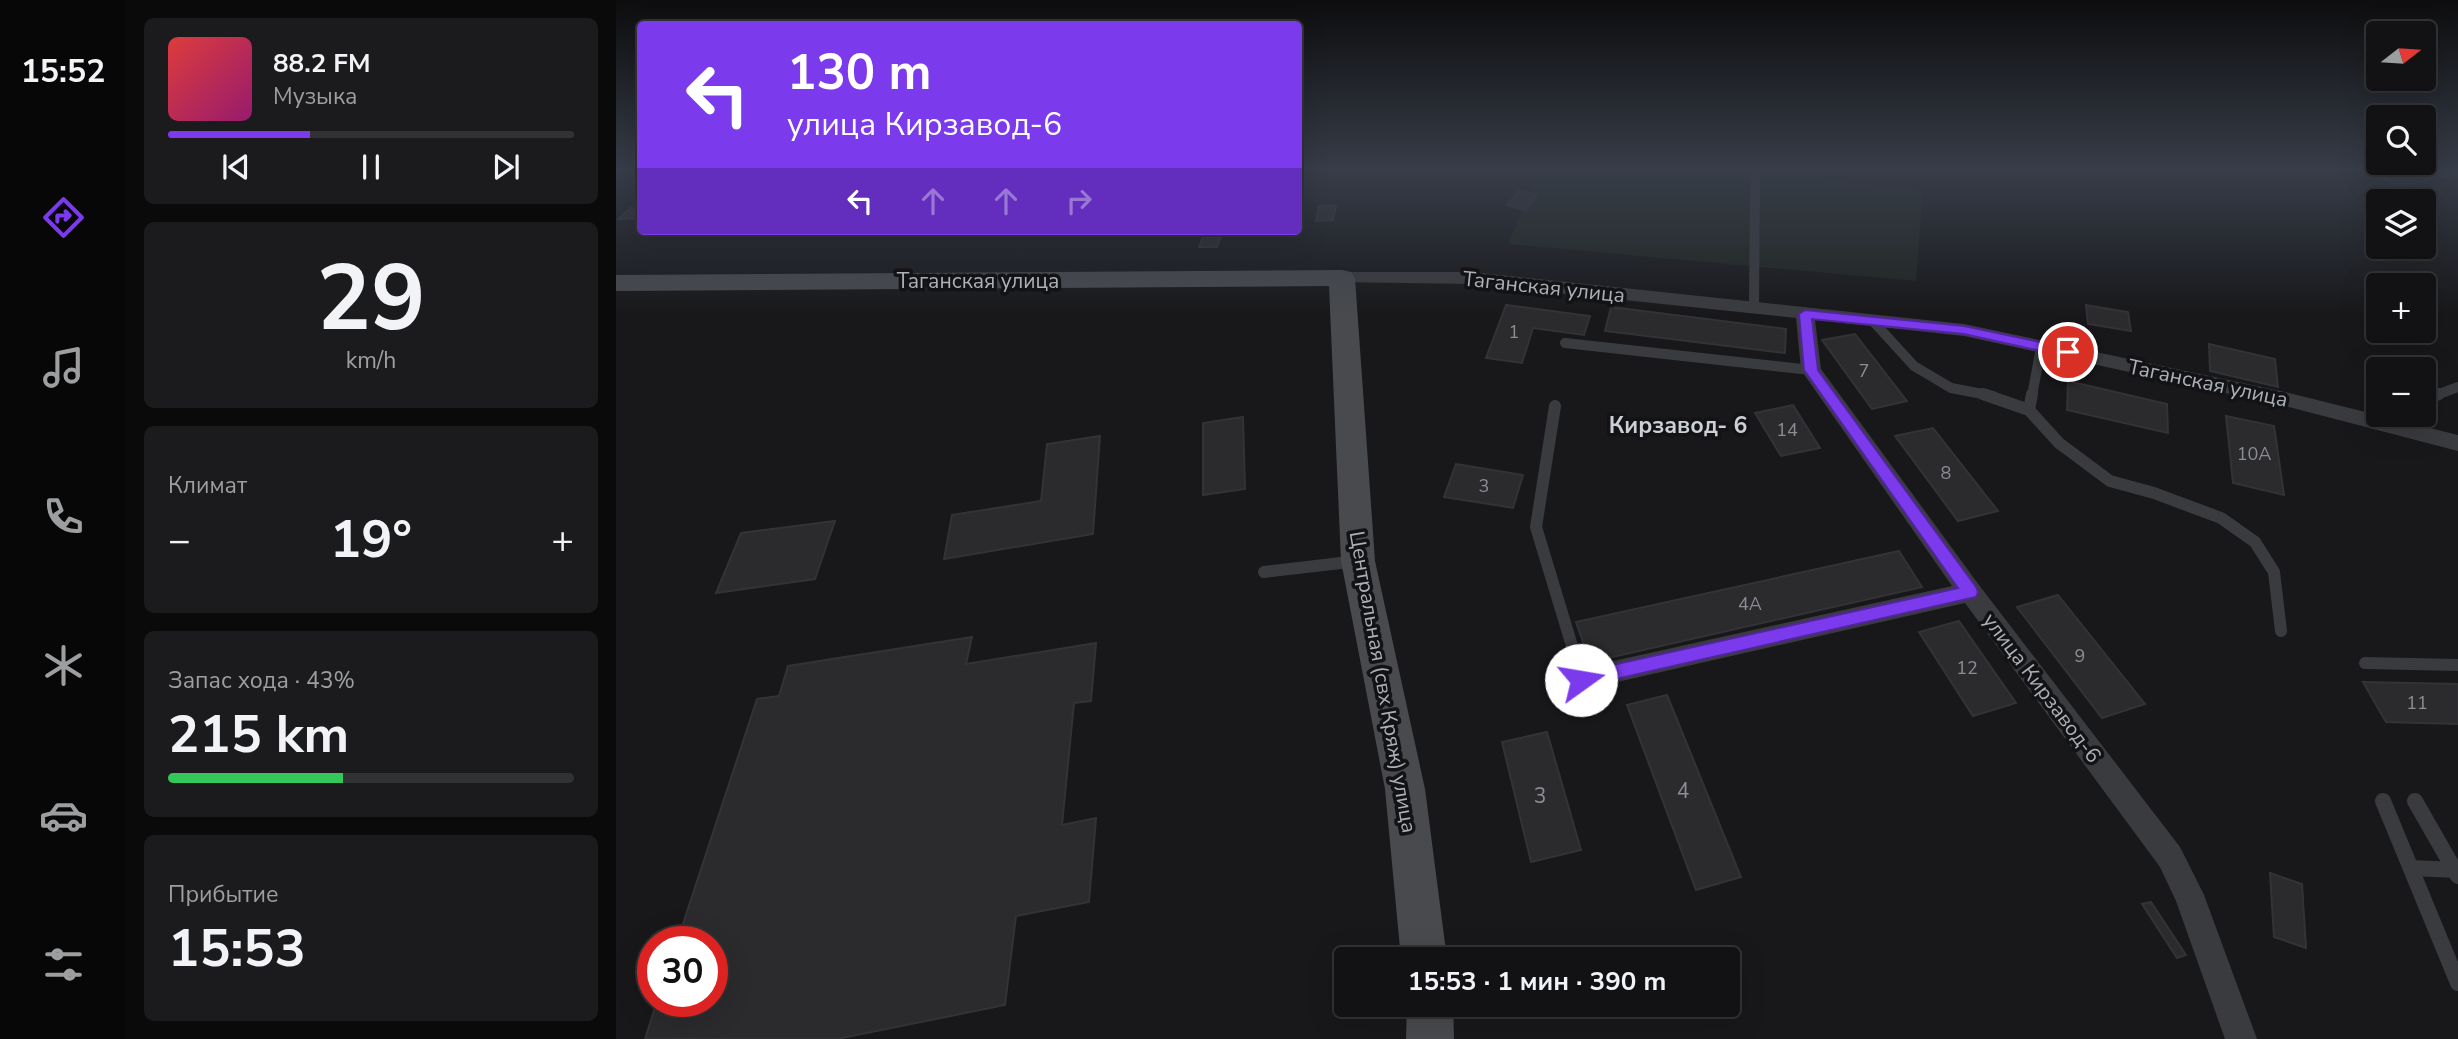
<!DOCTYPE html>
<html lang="ru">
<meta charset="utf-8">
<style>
:root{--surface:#121214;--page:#1b1b1d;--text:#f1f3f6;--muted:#9c9ea0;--line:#313234;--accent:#7c3aed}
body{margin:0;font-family:"Nunito Sans",sans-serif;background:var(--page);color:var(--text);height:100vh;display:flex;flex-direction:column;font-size:26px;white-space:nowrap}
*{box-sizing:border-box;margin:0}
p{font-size:23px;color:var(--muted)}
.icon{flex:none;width:38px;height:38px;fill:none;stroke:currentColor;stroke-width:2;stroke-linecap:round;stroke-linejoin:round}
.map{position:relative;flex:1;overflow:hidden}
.drawer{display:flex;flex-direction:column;gap:18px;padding:18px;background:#0a0a0b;width:490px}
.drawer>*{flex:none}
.top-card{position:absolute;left:21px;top:21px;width:665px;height:214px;border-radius:7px;box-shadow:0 7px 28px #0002,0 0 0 2px var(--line);background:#7c3aed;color:#fff;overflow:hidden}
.needle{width:46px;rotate:73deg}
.controls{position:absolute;left:1750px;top:21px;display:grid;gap:14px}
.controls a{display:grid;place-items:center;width:70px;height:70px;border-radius:7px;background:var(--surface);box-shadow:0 7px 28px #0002,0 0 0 2px var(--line);font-size:35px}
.speed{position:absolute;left:21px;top:926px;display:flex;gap:14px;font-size:35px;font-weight:700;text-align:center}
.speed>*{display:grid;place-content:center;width:91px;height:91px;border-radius:50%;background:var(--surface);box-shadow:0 7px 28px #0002,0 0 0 2px var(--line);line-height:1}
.speed .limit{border:10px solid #d22;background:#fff;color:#111}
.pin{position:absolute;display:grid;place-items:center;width:60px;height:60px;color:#fff;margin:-30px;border:4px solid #fff;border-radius:50%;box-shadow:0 2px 7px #0007}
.me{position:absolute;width:77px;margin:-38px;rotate:77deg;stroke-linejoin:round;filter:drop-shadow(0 0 5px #0008)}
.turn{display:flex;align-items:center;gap:24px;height:147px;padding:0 35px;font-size:32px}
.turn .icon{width:91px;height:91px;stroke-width:2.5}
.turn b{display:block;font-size:49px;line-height:60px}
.lanes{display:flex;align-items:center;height:66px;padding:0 35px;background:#0003;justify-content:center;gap:35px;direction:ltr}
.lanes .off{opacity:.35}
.big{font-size:52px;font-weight:700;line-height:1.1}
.drawer .card{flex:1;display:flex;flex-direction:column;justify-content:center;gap:10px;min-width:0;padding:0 24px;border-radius:10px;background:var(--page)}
.drawer .dial{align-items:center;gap:0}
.dial b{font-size:91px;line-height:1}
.song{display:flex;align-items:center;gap:21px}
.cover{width:84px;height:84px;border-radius:10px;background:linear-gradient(135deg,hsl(0 70% 55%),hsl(320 70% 35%))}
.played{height:7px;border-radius:4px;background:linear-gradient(90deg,var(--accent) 35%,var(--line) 35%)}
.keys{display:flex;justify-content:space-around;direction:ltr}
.heat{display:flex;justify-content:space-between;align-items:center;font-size:38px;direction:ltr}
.charge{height:10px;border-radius:5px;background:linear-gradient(90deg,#34c759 43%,var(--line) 0)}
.trip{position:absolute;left:718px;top:947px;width:406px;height:70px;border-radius:7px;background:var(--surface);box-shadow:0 7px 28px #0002,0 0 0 2px var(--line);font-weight:700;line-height:70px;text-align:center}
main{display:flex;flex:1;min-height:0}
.menu{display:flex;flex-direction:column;width:126px;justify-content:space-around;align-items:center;background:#070708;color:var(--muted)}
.menu .icon{width:49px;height:49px}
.menu .on{color:var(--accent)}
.menu b{font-size:32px;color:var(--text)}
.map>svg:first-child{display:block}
.green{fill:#1f251f}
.water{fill:#30373d}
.building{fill:#2b2b2e;stroke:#323336;stroke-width:2}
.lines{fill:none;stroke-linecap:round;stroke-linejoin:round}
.service-far2{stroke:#3a3b3f;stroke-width:10}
.service-far1{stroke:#3a3b3f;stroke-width:12}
.service{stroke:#3a3b3f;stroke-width:16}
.minor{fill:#3a3b3f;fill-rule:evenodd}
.secondary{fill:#484a4e;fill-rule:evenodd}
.route{fill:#7c3aed;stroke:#51269a;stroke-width:2}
.labels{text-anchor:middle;stroke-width:7;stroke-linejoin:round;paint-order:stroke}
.number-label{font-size:18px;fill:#8b8e95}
.street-label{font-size:21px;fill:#acb0b8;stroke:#131315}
.near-number-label{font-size:21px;fill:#8b8e95}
.neighbourhood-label{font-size:23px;font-weight:bold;fill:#cccfd5;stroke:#131315}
</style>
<main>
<nav class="menu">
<b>15:52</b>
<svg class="icon on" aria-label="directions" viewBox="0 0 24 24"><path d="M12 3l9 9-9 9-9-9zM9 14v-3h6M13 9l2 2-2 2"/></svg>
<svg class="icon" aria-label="music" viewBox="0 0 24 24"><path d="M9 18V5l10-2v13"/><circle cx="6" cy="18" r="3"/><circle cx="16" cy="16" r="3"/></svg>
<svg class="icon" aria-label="phone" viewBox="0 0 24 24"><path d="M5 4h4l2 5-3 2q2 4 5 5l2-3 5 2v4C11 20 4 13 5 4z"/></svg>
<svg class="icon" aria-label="climate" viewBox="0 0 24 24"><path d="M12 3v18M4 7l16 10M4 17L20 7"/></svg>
<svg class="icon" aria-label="car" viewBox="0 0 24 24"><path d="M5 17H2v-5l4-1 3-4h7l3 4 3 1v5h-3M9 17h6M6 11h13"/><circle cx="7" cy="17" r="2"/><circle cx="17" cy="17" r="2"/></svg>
<svg class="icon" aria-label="filters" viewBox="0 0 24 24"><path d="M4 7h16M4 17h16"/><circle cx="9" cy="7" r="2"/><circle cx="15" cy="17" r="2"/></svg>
</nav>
<section class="drawer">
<div class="card">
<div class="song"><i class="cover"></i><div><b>88.2 FM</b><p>Музыка</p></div></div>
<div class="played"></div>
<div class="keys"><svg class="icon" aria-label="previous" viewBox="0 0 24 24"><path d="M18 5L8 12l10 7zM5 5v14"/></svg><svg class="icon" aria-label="pause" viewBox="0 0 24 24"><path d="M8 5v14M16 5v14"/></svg><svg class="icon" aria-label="next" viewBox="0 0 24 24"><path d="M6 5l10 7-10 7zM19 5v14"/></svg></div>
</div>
<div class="card dial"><b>29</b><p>km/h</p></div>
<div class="card"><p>Климат</p>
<div class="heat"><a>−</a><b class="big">19°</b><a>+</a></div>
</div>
<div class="card"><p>Запас хода · 43%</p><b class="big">215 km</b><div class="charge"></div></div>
<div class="card"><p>Прибытие</p><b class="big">15:53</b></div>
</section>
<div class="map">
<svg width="1842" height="1039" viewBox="0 0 1842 1039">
<rect width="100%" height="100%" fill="#18181a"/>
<polygon class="green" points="924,169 1146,169 1307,191 1300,281 892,244"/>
<path class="water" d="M 1764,169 L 1842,172 L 1842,177 C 1818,174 1785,197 1763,178 Z"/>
<g class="building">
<polygon points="903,191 921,195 909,210 891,205"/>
<polygon points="703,206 720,206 717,220 700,221"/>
<polygon points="14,208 24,209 24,218 3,219"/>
<polygon points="587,237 605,237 601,247 583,247"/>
<polygon points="890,305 974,316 968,335 917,328 906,363 870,358"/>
<polygon points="1470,305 1512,312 1515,331 1472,324"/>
<polygon points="995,307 1170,329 1169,353 989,331"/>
<polygon points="1239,334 1291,401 1256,409 1206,340"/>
<polygon points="1593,344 1659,359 1662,387 1594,371"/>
<polygon points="1452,381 1551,404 1552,433 1451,410"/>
<polygon points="1177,405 1204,448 1165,456 1139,413"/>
<polygon points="1610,416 1658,426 1668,495 1617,483"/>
<polygon points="627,417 629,489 587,495 587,423"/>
<polygon points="1317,428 1382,511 1342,521 1279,436"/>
<polygon points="484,436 477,534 328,559 336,515 425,501 431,444"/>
<polygon points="840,464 907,475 897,508 828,497"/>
<polygon points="219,521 199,579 100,593 125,533"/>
<polygon points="1283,551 1306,587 974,662 960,622"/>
<polygon points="1442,595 1529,704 1486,718 1401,607"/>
<polygon points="1343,621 1400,703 1357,716 1303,632"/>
<polygon points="356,637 350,664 480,643 475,701 458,703 446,825 480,818 473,902 400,916 389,1005 221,1039 29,1039 41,1001 96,1001 96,942 61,942 141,699 163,696 172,666"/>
<polygon points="1747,682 1842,684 1842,724 1770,722"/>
<polygon points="1051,695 1125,877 1080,890 1011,705"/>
<polygon points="931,732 965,850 915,862 886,742"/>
<polygon points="1654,873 1686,884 1690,948 1658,937"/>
<polygon points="1535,902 1570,955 1561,958 1526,904"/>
</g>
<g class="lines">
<g class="service-far2">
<polyline points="1138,308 1139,177"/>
<polyline points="1256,320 1298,366 1335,388 1377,396"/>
<polyline points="949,343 1195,370"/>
<polyline points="1416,396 1425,347"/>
<polyline points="1818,396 1842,387"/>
</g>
<g class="service-far1">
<polyline points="1367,394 1413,410 1443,443 1494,481 1538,493 1605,518 1639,542 1658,572 1665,631"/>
<polyline points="1808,399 1823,394"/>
<polyline points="939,406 920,527 966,679"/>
<polyline points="1413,410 1416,394"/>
<polyline points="648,572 742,561"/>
<polyline points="1749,663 1842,665"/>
</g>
<g class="service">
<polyline points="1767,801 1842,983"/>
<polyline points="1799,801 1842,876"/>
<polyline points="1795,868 1842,870"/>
</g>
<polygon class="minor" points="726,272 856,272 1348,324 1669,392 1842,435 1842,451 1669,406 1348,336 1199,320 1205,369 1363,585 1564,847 1588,895 1641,1039 1609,1039 1560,901 1544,867 1349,603 966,690 957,687 953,679 957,671 966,668 1336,586 1185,370 1180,318 856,284 720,282 717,278 720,274"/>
<g class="secondary">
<polygon points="726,270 735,272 739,278 759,561 809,789 831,959 785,959 769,789 725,561 713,286 0,291 0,275"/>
<polygon points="791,1004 837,1004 838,1039 790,1039"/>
</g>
</g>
<linearGradient id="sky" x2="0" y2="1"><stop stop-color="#0d0d0e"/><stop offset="0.54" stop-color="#373d49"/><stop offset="1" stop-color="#373d49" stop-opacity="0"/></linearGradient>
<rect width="1842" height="315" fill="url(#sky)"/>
<polygon class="route" points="1189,310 1348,326 1452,348 1459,352 1452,357 1348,334 1196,319 1202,370 1360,587 1362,592 1360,597 965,687 959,685 956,680 959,674 965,672 1342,588 1188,370 1183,314"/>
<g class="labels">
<g class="number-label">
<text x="898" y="338">1</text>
<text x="1248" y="377">7</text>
<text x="1171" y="436">14</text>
<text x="1638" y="460">10А</text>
<text x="1330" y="479">8</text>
<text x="868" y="492">3</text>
<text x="1134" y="610">4А</text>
<text x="1464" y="662">9</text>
<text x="1351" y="674">12</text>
<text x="1801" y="709">11</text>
</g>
<g class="street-label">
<text x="362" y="288">Таганская улица</text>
<text transform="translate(928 287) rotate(6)" y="7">Таганская улица</text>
<text transform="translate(1592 383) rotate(12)" y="7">Таганская улица</text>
<text transform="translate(767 682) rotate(80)" y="7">Центральная (свх Кряж) улица</text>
<text transform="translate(1426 688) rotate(53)" y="7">улица Кирзавод-6</text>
</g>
<g class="near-number-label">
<text x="1067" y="798">4</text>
<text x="924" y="803">3</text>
</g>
<g class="neighbourhood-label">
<text x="1062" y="433">Кирзавод- 6</text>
</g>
</g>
</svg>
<div class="controls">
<a><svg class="needle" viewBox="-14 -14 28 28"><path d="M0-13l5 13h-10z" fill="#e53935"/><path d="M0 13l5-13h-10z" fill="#9c9ea0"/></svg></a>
<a><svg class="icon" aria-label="search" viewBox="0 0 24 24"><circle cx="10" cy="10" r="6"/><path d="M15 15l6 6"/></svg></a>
<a><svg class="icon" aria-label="layers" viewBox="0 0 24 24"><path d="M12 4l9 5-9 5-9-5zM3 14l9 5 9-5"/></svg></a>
<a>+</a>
<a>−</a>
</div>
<div class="speed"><div class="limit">30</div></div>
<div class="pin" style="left:1452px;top:352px;background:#d93025"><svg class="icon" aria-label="arrive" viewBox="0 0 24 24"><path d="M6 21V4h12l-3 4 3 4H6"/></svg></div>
<svg class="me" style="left:965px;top:680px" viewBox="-20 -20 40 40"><circle r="19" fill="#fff"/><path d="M0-13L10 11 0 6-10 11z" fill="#7c3aed"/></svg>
<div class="trip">15:53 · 1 мин · 390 m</div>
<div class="top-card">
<div class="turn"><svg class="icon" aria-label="left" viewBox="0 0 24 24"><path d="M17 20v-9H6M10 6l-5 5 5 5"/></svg><div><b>130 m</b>улица Кирзавод-6</div></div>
<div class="lanes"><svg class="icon" aria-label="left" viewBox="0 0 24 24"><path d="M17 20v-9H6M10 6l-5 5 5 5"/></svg><svg class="icon off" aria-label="ahead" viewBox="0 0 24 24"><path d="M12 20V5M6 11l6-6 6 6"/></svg><svg class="icon off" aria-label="ahead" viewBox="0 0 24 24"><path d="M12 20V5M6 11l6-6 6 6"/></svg><svg class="icon off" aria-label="right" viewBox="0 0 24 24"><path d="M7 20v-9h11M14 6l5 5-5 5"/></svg></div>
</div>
</div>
</main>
